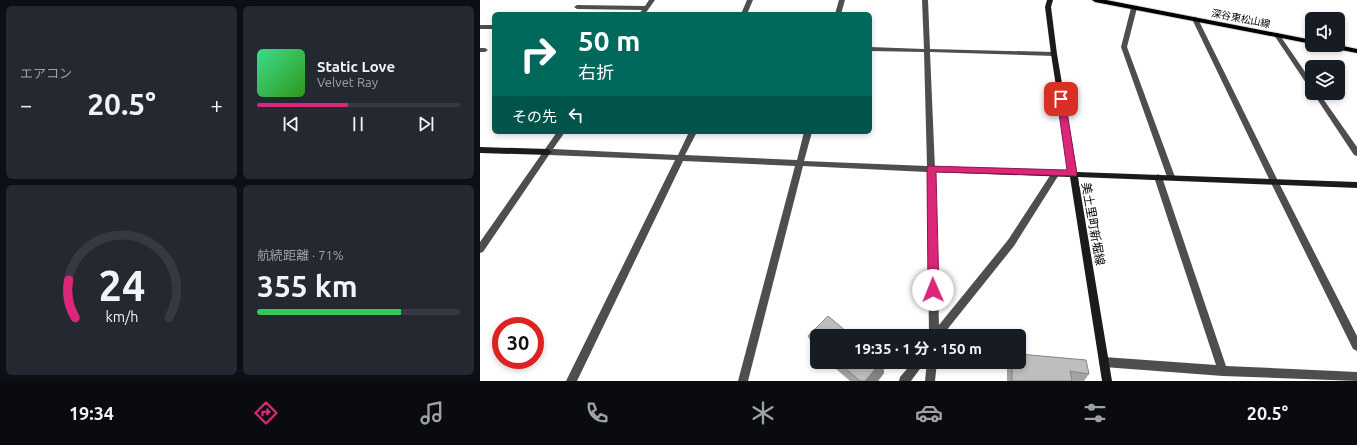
<!DOCTYPE html>
<html lang="ja">
<meta charset="utf-8">
<style>
:root{--surface:#171b24;--page:#242831;--text:#f1f3f6;--muted:#9ea1a6;--line:#363941;--accent:#db2777}
body{margin:0;font-family:Ubuntu,"Noto Sans JP",sans-serif;background:var(--page);color:var(--text);height:100vh;display:flex;flex-direction:column;font-size:15px;white-space:nowrap}
*{box-sizing:border-box;margin:0}
p{font-size:13px;color:var(--muted)}
.icon{flex:none;width:22px;height:22px;fill:none;stroke:currentColor;stroke-width:2;stroke-linecap:round;stroke-linejoin:round}
.map{position:relative;flex:1;overflow:hidden}
.sheet{display:flex;flex-direction:column;gap:6px;padding:6px;background:#0d0f14;width:480px}
.sheet>*{flex:none}
.banner{position:absolute;left:12px;top:12px;width:380px;height:122px;border-radius:6px;box-shadow:0 2px 6px #0003;background:#00695c;color:#fff;overflow:hidden}
.buttons{position:absolute;left:825px;top:12px;display:grid;gap:8px}
.buttons a{display:grid;place-items:center;width:40px;height:40px;border-radius:6px;background:var(--surface);box-shadow:0 2px 6px #0003;font-size:20px}
.speed{position:absolute;left:12px;top:317px;display:flex;gap:8px;font-size:20px;font-weight:700;text-align:center}
.speed>*{display:grid;place-content:center;width:52px;height:52px;border-radius:50%;background:var(--surface);box-shadow:0 2px 6px #0003;line-height:1}
.speed .limit{border:6px solid #d22;background:#fff;color:#111}
.pin{position:absolute;display:grid;place-items:center;width:34px;height:34px;color:#fff;margin:-17px;border-radius:8px;box-shadow:0 2px 6px #0006}
.me{position:absolute;width:44px;margin:-22px;rotate:359deg;stroke-linejoin:round;filter:drop-shadow(0 0 3px #0008)}
.turn{display:flex;align-items:center;gap:14px;height:84px;padding:0 20px;font-size:18px}
.turn .icon{width:52px;height:52px;stroke-width:2.5}
.turn b{display:block;font-size:28px;line-height:34px}
.then{display:flex;align-items:center;height:38px;padding:0 20px;background:#0003;gap:8px;font-size:15px}
.big{font-size:30px;font-weight:700;line-height:1.1}
.sheet .card{flex:1;display:flex;flex-direction:column;justify-content:center;gap:6px;min-width:0;padding:0 14px;border-radius:6px;background:var(--page)}
.sheet .dial{align-items:center;gap:0}
.dial svg{height:104px;overflow:visible;fill:none;stroke:var(--line);stroke-width:7;stroke-linecap:round;text-anchor:middle}
.dial text{fill:var(--text);stroke:none}
.song{display:flex;align-items:center;gap:12px}
.cover{width:48px;height:48px;border-radius:6px;background:linear-gradient(135deg,hsl(150 70% 55%),hsl(110 70% 35%))}
.played{height:4px;border-radius:2px;background:linear-gradient(90deg,var(--accent) 45%,var(--line) 45%)}
.keys{display:flex;justify-content:space-around;direction:ltr}
.heat{display:flex;justify-content:space-between;align-items:center;font-size:22px;direction:ltr}
.charge{height:6px;border-radius:3px;background:linear-gradient(90deg,#34c759 71%,var(--line) 0)}
.sheet .tiles{flex:1;display:grid;gap:6px;grid-template-columns:repeat(2,1fr)}
.trip{position:absolute;left:330px;top:329px;width:216px;height:40px;border-radius:6px;background:var(--surface);box-shadow:0 2px 6px #0003;font-weight:700;line-height:40px;text-align:center}
.tabs{display:flex;height:64px;justify-content:space-around;align-items:center;background:#090b0e;color:var(--muted)}
.tabs .icon{width:28px;height:28px}
.tabs .on{color:var(--accent)}
.tabs b{font-size:18px;color:var(--text)}
main{display:flex;flex:1;min-height:0}
.map>svg:first-child{display:block}
.lines{fill:none;stroke-linecap:round;stroke-linejoin:round}
.primary-casing{stroke:#dbdbdb;stroke-width:2}
.lane{fill:#4e4e4e;fill-rule:evenodd}
.street{fill:#4e4e4e;fill-rule:evenodd}
.secondary{fill:#1b1b1b;fill-rule:evenodd}
.primary{fill:#000;fill-rule:evenodd}
.wall{fill:#a3a3a3}
.shaded-wall{fill:#858585}
.building{fill:#bebebe;stroke:#858585}
.route{fill:#db2777;stroke:#8e194d}
.labels{text-anchor:middle;stroke-width:3.5;stroke-linejoin:round;paint-order:stroke}
.far-street-label{font-size:10px;fill:#000;stroke:#fff}
.street-label{font-size:12px;fill:#000;stroke:#fff}
</style>
<main>
<section class="sheet">
<div class="tiles">
<div class="card"><p>エアコン</p>
<div class="heat"><a>−</a><b class="big">20.5°</b><a>+</a></div>
</div>
<div class="card">
<div class="song"><i class="cover"></i><div><b>Static Love</b><p>Velvet Ray</p></div></div>
<div class="played"></div>
<div class="keys"><svg class="icon" aria-label="previous" viewBox="0 0 24 24"><path d="M18 5L8 12l10 7zM5 5v14"/></svg><svg class="icon" aria-label="pause" viewBox="0 0 24 24"><path d="M8 5v14M16 5v14"/></svg><svg class="icon" aria-label="next" viewBox="0 0 24 24"><path d="M6 5l10 7-10 7zM19 5v14"/></svg></div>
</div>
<div class="card dial"><svg viewBox="0 0 100 80">
<path d="M14 69A42 42 0 1 1 86 69"/>
<path d="M14 69A42 42 0 0 1 9 40" stroke="#db2777"/>
<text x="50" y="56" font-size="32" font-weight="700">24</text>
<text x="50" y="72" font-size="11">km/h</text>
</svg></div>
<div class="card"><p>航続距離 · 71%</p><b class="big">355 km</b><div class="charge"></div></div>
</div>
</section>
<div class="map">
<svg width="877" height="381" viewBox="0 0 877 381">
<rect width="100%" height="100%" fill="#fff"/>
<g class="lines">
<g class="primary-casing">
<g id="primary">
<polygon points="612,0 626,0 832,40 832,44 615,2"/>
<polygon points="842,45 858,45 877,49 877,53 846,47"/>
</g>
</g>
<g class="lane">
<polygon points="654,6 657,8 647,47 695,177 691,180 687,177 641,47 651,8"/>
<polygon points="678,174 682,177 746,366 877,372 877,381 743,376 624,367 620,366 619,362 620,358 624,357 736,365 674,177"/>
<polygon points="447,362 457,362 455,381 445,381"/>
</g>
<g class="street">
<polygon points="169,0 175,0 165,14 159,14 162,10 97,9 94,7 97,5 165,6"/>
<polygon points="267,0 273,0 267,14 261,14"/>
<polygon points="359,0 365,0 361,14 355,14"/>
<polygon points="442,0 448,0 450,49 574,52 577,54 574,56 450,52 455,169 459,325 528,240 573,171 579,171 580,173 534,246 462,336 449,336 447,172 323,166 268,381 258,381 315,166 203,161 97,381 86,381 195,160 69,155 3,252 0,253 0,242 77,132 85,132 73,149 198,155 209,132 217,132 205,155 317,160 324,132 332,132 324,161 447,166 444,52 390,51 390,47 444,49"/>
<polygon points="715,17 718,19 798,181 877,336 877,351 873,349 790,181 712,19"/>
<rect x="0" y="25" width="14" height="4"/>
<polygon points="797,33 799,34 832,82 832,89 830,89 794,35"/>
<polygon points="0,48 5,48 8,50 5,52 0,52"/>
<polygon points="833,93 839,93 877,147 877,156 874,155"/>
<polygon points="433,362 445,362 431,381 419,381 420,377"/>
</g>
<g class="secondary">
<polygon points="567,0 573,0 571,7 577,54 597,172 877,182 877,188 598,177 632,381 622,381 590,177 451,172 447,169 451,166 589,171 571,54 565,7"/>
<polygon points="0,147 68,149 72,152 68,155 0,153"/>
</g>
<use href="#primary" class="primary"/>
</g>
<g class="wall">
<polygon points="328,336 337,336 337,352 334,350"/>
<polygon points="348,362 403,362 404,373 398,381 370,381"/>
<polygon points="529,362 539,362 609,374 604,381 527,381 527,367"/>
</g>
<polygon class="shaded-wall" points="401,362 403,362 404,373 398,381 385,381"/>
<g class="building">
<polygon points="348,316 372,336 337,336 337,344 328,336"/>
<polygon points="539,354 606,360 609,374 590,371 592,381 532,381 532,362 539,362"/>
<polygon points="358,362 401,362 385,381 380,381"/>
</g>
<polygon class="route" points="581,96 585,99 597,174 596,176 456,172 459,290 457,294 453,295 450,294 448,290 447,169 448,166 587,170 577,99"/>
<g class="labels">
<g class="far-street-label">
<text transform="translate(761 18) rotate(11)" y="4">深谷東松山線</text>
</g>
<g class="street-label">
<text transform="translate(613 224) rotate(80)" y="4">美土里町新堀線</text>
</g>
</g>
</svg>
<div class="buttons">
<a><svg class="icon" aria-label="sound" viewBox="0 0 24 24"><path d="M4 9h4l5-4v14l-5-4H4zM17 9q2 3 0 6"/></svg></a>
<a><svg class="icon" aria-label="layers" viewBox="0 0 24 24"><path d="M12 4l9 5-9 5-9-5zM3 14l9 5 9-5"/></svg></a>
</div>
<div class="speed"><div class="limit">30</div></div>
<div class="pin" style="left:581px;top:99px;background:#d93025"><svg class="icon" aria-label="arrive" viewBox="0 0 24 24"><path d="M6 21V4h12l-3 4 3 4H6"/></svg></div>
<svg class="me" style="left:453px;top:290px" viewBox="-20 -20 40 40"><circle r="19" fill="#fff"/><path d="M0-13L10 11 0 6-10 11z" fill="#db2777"/></svg>
<div class="trip">19:35 · 1 分 · 150 m</div>
<div class="banner">
<div class="turn"><svg class="icon" aria-label="right" viewBox="0 0 24 24"><path d="M7 20v-9h11M14 6l5 5-5 5"/></svg><div><b>50 m</b>右折</div></div>
<div class="then">その先<svg class="icon" aria-label="left" viewBox="0 0 24 24"><path d="M17 20v-9H6M10 6l-5 5 5 5"/></svg></div>
</div>
</div>
</main>
<nav class="tabs">
<b>19:34</b>
<svg class="icon on" aria-label="directions" viewBox="0 0 24 24"><path d="M12 3l9 9-9 9-9-9zM9 14v-3h6M13 9l2 2-2 2"/></svg>
<svg class="icon" aria-label="music" viewBox="0 0 24 24"><path d="M9 18V5l10-2v13"/><circle cx="6" cy="18" r="3"/><circle cx="16" cy="16" r="3"/></svg>
<svg class="icon" aria-label="phone" viewBox="0 0 24 24"><path d="M5 4h4l2 5-3 2q2 4 5 5l2-3 5 2v4C11 20 4 13 5 4z"/></svg>
<svg class="icon" aria-label="climate" viewBox="0 0 24 24"><path d="M12 3v18M4 7l16 10M4 17L20 7"/></svg>
<svg class="icon" aria-label="car" viewBox="0 0 24 24"><path d="M5 17H2v-5l4-1 3-4h7l3 4 3 1v5h-3M9 17h6M6 11h13"/><circle cx="7" cy="17" r="2"/><circle cx="17" cy="17" r="2"/></svg>
<svg class="icon" aria-label="filters" viewBox="0 0 24 24"><path d="M4 7h16M4 17h16"/><circle cx="9" cy="7" r="2"/><circle cx="15" cy="17" r="2"/></svg>
<b>20.5°</b>
</nav>
